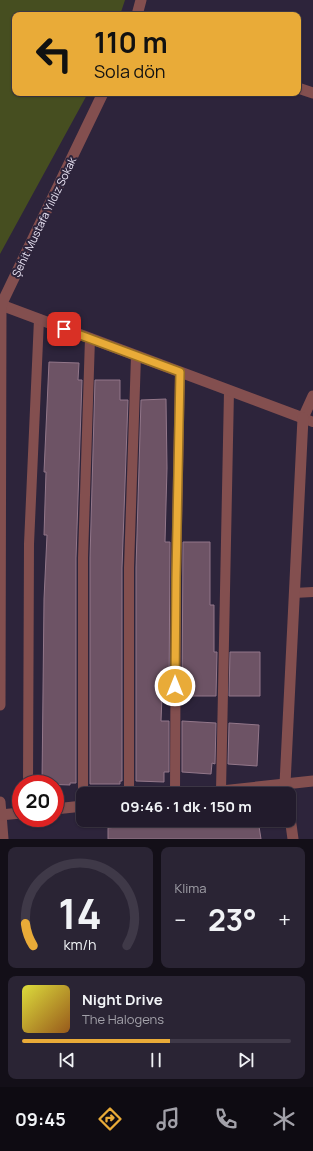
<!DOCTYPE html>
<html lang="tr">
<meta charset="utf-8">
<style>
:root{--surface:#221b2c;--page:#2a2434;--text:#f1f3f6;--muted:#a2a1a9;--line:#3f3948;--accent:#e9ab38}
body{margin:0;font-family:Manrope,sans-serif;background:var(--page);color:var(--text);height:100vh;display:flex;flex-direction:column;font-size:15px;white-space:nowrap}
*{box-sizing:border-box;margin:0}
p{font-size:13px;color:var(--muted)}
.icon{flex:none;width:22px;height:22px;fill:none;stroke:currentColor;stroke-width:2;stroke-linecap:round;stroke-linejoin:round}
.map{position:relative;height:839px;overflow:hidden}
.details{display:flex;flex-direction:column;gap:8px;padding:8px;background:#130f18;flex:1}
.details>*{flex:none}
.banner{position:absolute;left:12px;top:12px;width:289px;height:84px;border-radius:8px;box-shadow:0 1px 3px #0004,0 0 0 1px var(--line);background:#e9ab38;color:#111;overflow:hidden}
.speed{position:absolute;left:12px;top:775px;display:flex;gap:8px;font-size:20px;font-weight:700;text-align:center}
.speed>*{display:grid;place-content:center;width:52px;height:52px;border-radius:50%;background:var(--surface);box-shadow:0 1px 3px #0004,0 0 0 1px var(--line);line-height:1}
.speed .limit{border:6px solid #d22;background:#fff;color:#111}
.pin{position:absolute;display:grid;place-items:center;width:34px;height:34px;color:#fff;margin:-17px;border-radius:8px;box-shadow:0 2px 6px #0006}
.me{position:absolute;width:44px;margin:-22px;rotate:0deg;stroke-linejoin:round;filter:drop-shadow(0 0 3px #0008)}
.turn{display:flex;align-items:center;gap:14px;height:84px;padding:0 16px;font-size:18px}
.turn .icon{width:52px;height:52px;stroke-width:2.5}
.turn b{display:block;font-size:28px;line-height:34px}
.big{font-size:30px;font-weight:700;line-height:1.1}
.details .widget{flex:1;display:flex;flex-direction:column;justify-content:center;gap:6px;min-width:0;padding:0 14px;border-radius:8px;background:var(--page)}
.details .dial{align-items:center;gap:0}
.dial svg{height:104px;overflow:visible;fill:none;stroke:var(--line);stroke-width:7;stroke-linecap:round;text-anchor:middle}
.dial text{fill:var(--text);stroke:none}
.song{display:flex;align-items:center;gap:12px}
.cover{width:48px;height:48px;border-radius:6px;background:linear-gradient(135deg,hsl(60 70% 55%),hsl(30 70% 35%))}
.played{height:4px;border-radius:2px;background:linear-gradient(90deg,var(--accent) 55%,var(--line) 55%)}
.keys{display:flex;justify-content:space-around;direction:ltr}
.heat{display:flex;justify-content:space-between;align-items:center;font-size:22px;direction:ltr}
.details .tiles{flex:1;display:grid;gap:8px;grid-template-columns:1fr 1fr}
.widget:last-child{grid-column:span 2}
.trip{position:absolute;left:76px;top:787px;width:220px;height:40px;border-radius:8px;background:var(--surface);box-shadow:0 1px 3px #0004,0 0 0 1px var(--line);font-weight:700;line-height:40px;text-align:center}
.tabs{display:flex;height:64px;justify-content:space-around;align-items:center;background:#0e0b12;color:var(--muted)}
.tabs .icon{width:28px;height:28px}
.tabs .current{color:var(--accent)}
.tabs b{font-size:18px;color:var(--text)}
.map>svg:first-child{display:block}
.green{fill:#464e20}
.building{fill:#6d5365;stroke:#93778a}
.lines{fill:none;stroke-linecap:round;stroke-linejoin:round}
.service{stroke:#834f4f;stroke-width:10}
.minor{stroke:#834f4f;stroke-width:11}
.route-casing{stroke:#976f24;stroke-width:10}
.route{stroke:#e9ab38;stroke-width:7}
.labels{text-anchor:middle;stroke-width:4;stroke-linejoin:round;paint-order:stroke}
.street-label{font-size:11px;fill:#ece6f6;stroke:#2d243b}
</style>
<div class="map">
<svg width="313" height="839" viewBox="0 0 313 839">
<rect width="100%" height="100%" fill="#2d243b"/>
<polygon class="green" points="0,0 125,0 120,15 15,15 15,93 88,93 0,254"/>
<g class="building">
<polygon points="49,362 79,363 78,380 82,380 76,558 76,783 70,783 70,785 42,784 44,599 47,535 44,535 46,472 44,472"/>
<polygon points="95,380 120,380 120,400 128,400 122,568 122,781 120,781 120,784 90,784 90,558"/>
<polygon points="166,399 167,468 165,542 170,542 169,696 162,696 161,721 169,721 169,772 164,772 164,782 136,781 136,568 141,400"/>
<polygon points="183,542 210,542 210,605 214,605 214,652 217,652 216,696 182,696"/>
<polygon points="230,652 260,652 260,696 229,696"/>
<polygon points="182,721 216,723 215,764 212,763 211,774 182,772"/>
<polygon points="229,723 259,725 257,766 228,764"/>
<polygon points="182,820 258,820 261,839 108,839 108,828"/>
</g>
<g class="lines">
<g class="service">
<polyline points="303,418 313,422"/>
<polyline points="294,593 313,592"/>
<polyline points="28,784 29,544 39,319"/>
<polyline points="221,791 229,391"/>
<polyline points="129,794 129,568 136,356"/>
<polyline points="175,794 176,578 180,372"/>
<polyline points="83,806 83,558 90,338"/>
</g>
<g class="minor">
<polyline points="137,15 141,0"/>
<polyline points="298,88 313,93"/>
<polyline points="1,305 303,418 313,396"/>
<polyline points="0,705 1,305 103,93"/>
<polyline points="193,794 313,781"/>
<polyline points="287,794 285,784 303,418"/>
<polyline points="0,802 3,839"/>
<polyline points="55,809 83,806"/>
<polyline points="289,810 293,839"/>
<polyline points="0,815 21,813"/>
</g>
</g>
<g class="lines">
<g class="route-casing">
<polyline id="route" points="64,329 180,372 176,578 175,686"/>
</g>
<use href="#route" class="route"/>
</g>
<g class="labels">
<g class="street-label">
<text transform="translate(44 217) rotate(-64)" y="4">Şehit Mustafa Yıldız Sokak</text>
</g>
</g>
</svg>
<div class="speed"><div class="limit">20</div></div>
<div class="pin" style="left:64px;top:329px;background:#d93025"><svg class="icon" aria-label="arrive" viewBox="0 0 24 24"><path d="M6 21V4h12l-3 4 3 4H6"/></svg></div>
<svg class="me" style="left:175px;top:686px" viewBox="-20 -20 40 40"><circle r="17" fill="#e9ab38" stroke="#fff" stroke-width="3"/><path d="M0-11L8 9 0 5-8 9z" fill="#fff"/></svg>
<div class="trip">09:46 · 1 dk · 150 m</div>
<div class="banner">
<div class="turn"><svg class="icon" aria-label="left" viewBox="0 0 24 24"><path d="M17 20v-9H6M10 6l-5 5 5 5"/></svg><div><b>110 m</b>Sola dön</div></div>
</div>
</div>
<section class="details">
<div class="tiles">
<div class="widget dial"><svg viewBox="0 0 100 80">
<path d="M14 69A42 42 0 1 1 86 69"/>
<path d="M14 69A42 42 0 0 1 8 52" stroke="#e9ab38"/>
<text x="50" y="56" font-size="32" font-weight="700">14</text>
<text x="50" y="72" font-size="11">km/h</text>
</svg></div>
<div class="widget"><p>Klima</p>
<div class="heat"><a>−</a><b class="big">23°</b><a>+</a></div>
</div>
<div class="widget">
<div class="song"><i class="cover"></i><div><b>Night Drive</b><p>The Halogens</p></div></div>
<div class="played"></div>
<div class="keys"><svg class="icon" aria-label="previous" viewBox="0 0 24 24"><path d="M18 5L8 12l10 7zM5 5v14"/></svg><svg class="icon" aria-label="pause" viewBox="0 0 24 24"><path d="M8 5v14M16 5v14"/></svg><svg class="icon" aria-label="next" viewBox="0 0 24 24"><path d="M6 5l10 7-10 7zM19 5v14"/></svg></div>
</div>
</div>
</section>
<nav class="tabs">
<b>09:45</b>
<svg class="icon current" aria-label="directions" viewBox="0 0 24 24"><path d="M12 3l9 9-9 9-9-9zM9 14v-3h6M13 9l2 2-2 2"/></svg>
<svg class="icon" aria-label="music" viewBox="0 0 24 24"><path d="M9 18V5l10-2v13"/><circle cx="6" cy="18" r="3"/><circle cx="16" cy="16" r="3"/></svg>
<svg class="icon" aria-label="phone" viewBox="0 0 24 24"><path d="M5 4h4l2 5-3 2q2 4 5 5l2-3 5 2v4C11 20 4 13 5 4z"/></svg>
<svg class="icon" aria-label="climate" viewBox="0 0 24 24"><path d="M12 3v18M4 7l16 10M4 17L20 7"/></svg>
</nav>
